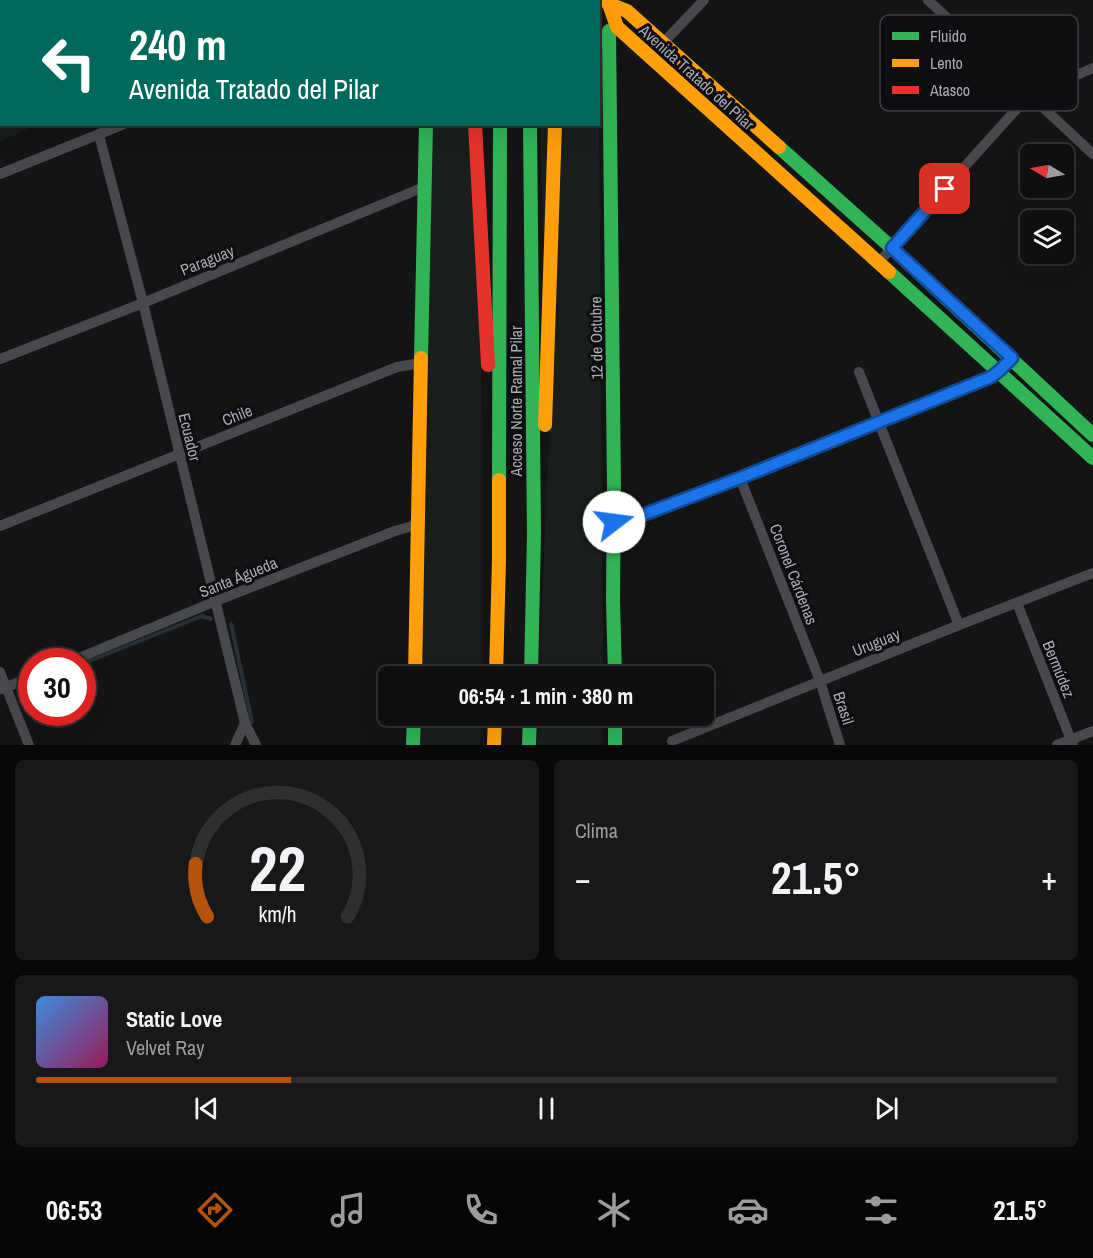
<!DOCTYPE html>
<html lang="es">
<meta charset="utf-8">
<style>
:root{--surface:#0f0f0f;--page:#181818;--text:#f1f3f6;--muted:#9b9c9e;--line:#2f2f2f;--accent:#b45309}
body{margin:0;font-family:"Archivo Narrow",sans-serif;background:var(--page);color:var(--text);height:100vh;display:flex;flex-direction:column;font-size:22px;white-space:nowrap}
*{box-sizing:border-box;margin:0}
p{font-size:20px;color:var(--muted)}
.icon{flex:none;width:33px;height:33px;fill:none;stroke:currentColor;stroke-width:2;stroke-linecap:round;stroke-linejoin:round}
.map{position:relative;height:745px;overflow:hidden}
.side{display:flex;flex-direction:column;gap:15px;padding:15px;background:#080808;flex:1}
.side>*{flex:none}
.banner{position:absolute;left:0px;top:0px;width:600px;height:126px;box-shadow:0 6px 24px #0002,0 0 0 2px var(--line);background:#00695c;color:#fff;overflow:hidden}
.needle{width:39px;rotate:280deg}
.buttons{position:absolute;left:1020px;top:144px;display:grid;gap:12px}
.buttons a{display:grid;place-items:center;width:54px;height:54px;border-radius:9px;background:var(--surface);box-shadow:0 6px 24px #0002,0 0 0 2px var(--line);font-size:30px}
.speed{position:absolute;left:18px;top:648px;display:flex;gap:12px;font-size:30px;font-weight:700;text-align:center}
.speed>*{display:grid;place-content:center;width:78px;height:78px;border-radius:50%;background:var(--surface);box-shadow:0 6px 24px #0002,0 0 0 2px var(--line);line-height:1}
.speed .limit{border:9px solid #d22;background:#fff;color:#111}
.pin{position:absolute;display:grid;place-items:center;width:51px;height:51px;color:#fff;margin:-26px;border-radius:12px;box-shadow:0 3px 9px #0006}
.me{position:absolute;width:66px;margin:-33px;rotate:75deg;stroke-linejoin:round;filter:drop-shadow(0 0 4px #0008)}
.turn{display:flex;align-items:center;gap:21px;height:126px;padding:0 30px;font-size:27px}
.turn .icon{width:78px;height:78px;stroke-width:2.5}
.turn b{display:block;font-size:42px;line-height:51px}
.big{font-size:45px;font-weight:800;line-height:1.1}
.side .card{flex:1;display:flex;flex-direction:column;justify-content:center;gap:9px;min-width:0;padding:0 21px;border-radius:9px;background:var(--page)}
.side .dial{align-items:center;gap:0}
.dial svg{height:156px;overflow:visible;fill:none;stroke:var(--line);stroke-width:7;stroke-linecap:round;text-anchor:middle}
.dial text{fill:var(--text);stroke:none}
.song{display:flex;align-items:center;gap:18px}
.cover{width:72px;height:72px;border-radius:9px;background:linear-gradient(135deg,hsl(210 70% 55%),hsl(330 70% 35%))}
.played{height:6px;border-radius:3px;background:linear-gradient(90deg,var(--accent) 25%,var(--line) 25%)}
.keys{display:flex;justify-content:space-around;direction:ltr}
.heat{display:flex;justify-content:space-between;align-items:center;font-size:33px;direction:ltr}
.side .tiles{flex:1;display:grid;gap:15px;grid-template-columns:1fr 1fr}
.card:last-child{grid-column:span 2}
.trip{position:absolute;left:378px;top:666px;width:336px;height:60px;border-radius:9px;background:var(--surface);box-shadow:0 6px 24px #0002,0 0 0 2px var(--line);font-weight:800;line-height:60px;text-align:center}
.tab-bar{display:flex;height:96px;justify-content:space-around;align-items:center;background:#060606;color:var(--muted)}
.tab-bar .icon{width:42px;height:42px}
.tab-bar .active{color:var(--accent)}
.tab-bar b{font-size:27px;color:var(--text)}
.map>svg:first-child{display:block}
.green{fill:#191e1a}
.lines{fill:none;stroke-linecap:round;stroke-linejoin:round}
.stream{stroke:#292f34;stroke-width:4}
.street{stroke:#48494d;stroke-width:10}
.fast{stroke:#30b455;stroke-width:14}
.slow{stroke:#ff9f0a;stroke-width:14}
.jam{stroke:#e5322d;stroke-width:14}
.route-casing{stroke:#114b97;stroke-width:15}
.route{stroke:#1a73e8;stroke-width:10}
.labels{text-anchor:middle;stroke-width:6;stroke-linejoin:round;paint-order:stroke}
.street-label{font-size:16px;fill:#a6aab4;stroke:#0e0e10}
.key{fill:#0e0e10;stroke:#3c3d41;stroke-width:1.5}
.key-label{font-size:16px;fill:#a6aab4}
</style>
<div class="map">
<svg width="1093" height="745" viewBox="0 0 1093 745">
<rect width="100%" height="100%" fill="#141414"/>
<g class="green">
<polygon points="1,28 2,124 37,125 0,141 0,29"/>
<path d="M 599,56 L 601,57 C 607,78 602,102 599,123 L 603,676 L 539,676 L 547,482 L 557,306 L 560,125 L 598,124 Z"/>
<polygon points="431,125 470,125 479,272 483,480 483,599 482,676 421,676 429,398 426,277"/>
<polygon points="540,125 548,125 544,246"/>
<polygon points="420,716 481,716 480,745 420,745"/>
<polygon points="538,716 603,716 603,745 537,745"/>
</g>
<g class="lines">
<g class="stream">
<polyline points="231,624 252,722"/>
<polyline points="82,664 202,616 211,619"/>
<polyline points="18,690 32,685"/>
</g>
<g class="street">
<polyline points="928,0 1093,154"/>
<polyline points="663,43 704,0"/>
<polyline points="99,135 143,303 245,723 256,745"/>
<polyline points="0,174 124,124"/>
<polyline points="879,262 1021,104 1043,89 1093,68"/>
<polyline points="0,359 143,303 424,187"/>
<polyline points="859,372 959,625"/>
<polyline points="740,478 820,681 840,745"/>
<polyline points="614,522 632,519 740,478 991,377 999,371 1012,358"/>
<polyline points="0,526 397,367 421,363"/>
<polyline points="1017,603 1073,745"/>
<polyline points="69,662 216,601 395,531 419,524"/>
<polyline points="0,672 29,745"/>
<polyline points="1,689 32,677"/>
<polyline points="672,741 959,625 1093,573"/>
<polyline points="235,745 245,723"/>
<polyline points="1057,745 1093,731"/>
</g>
<g class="fast">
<polyline points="425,0 425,2"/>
<polyline points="467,0 467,2"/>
<polyline points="500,0 500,2"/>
<polyline points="529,0 529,2"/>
<polyline points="609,31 614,488 613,600 615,676"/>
<polyline points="598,42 609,38"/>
<polyline points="530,124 534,534 531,676"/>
<polyline points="779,147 892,248 1093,435"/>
<polyline points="889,272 1093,458"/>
<polyline points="421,358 426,124"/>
<polyline points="499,480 500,124"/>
<polyline points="615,716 615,745"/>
<polyline points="413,745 414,716"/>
<polyline points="529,745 530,716"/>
</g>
<g class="slow">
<polyline points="605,0 609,4 627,11 779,147"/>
<polyline points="609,4 617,27 889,272"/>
<polyline points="545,425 555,124"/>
<polyline points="415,676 421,358"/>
<polyline points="496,676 499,559 499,480"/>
<polyline points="494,745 495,716"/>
</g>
<polyline class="jam" points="475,124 488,365"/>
</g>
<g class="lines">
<g class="route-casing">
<polyline id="route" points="614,522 632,519 740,478 991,377 999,371 1012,358 892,248 945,189"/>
</g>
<use href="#route" class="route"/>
</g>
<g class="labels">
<g class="street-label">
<text transform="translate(697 77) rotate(42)" y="6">Avenida Tratado del Pilar</text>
<text transform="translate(207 260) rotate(-22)" y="6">Paraguay</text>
<text transform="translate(596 338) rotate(-91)" y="6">12 de Octubre</text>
<text transform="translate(516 401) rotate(-90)" y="6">Acceso Norte Ramal Pilar</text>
<text transform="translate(237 415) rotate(-22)" y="6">Chile</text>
<text transform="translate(190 437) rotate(76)" y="6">Ecuador</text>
<text transform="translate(794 574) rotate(69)" y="6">Coronel Cárdenas</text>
<text transform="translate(238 577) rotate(-22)" y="6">Santa Águeda</text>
<text transform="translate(876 642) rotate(-22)" y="6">Uruguay</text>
<text transform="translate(1059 669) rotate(68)" y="6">Bermúdez</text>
<text transform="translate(844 708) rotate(72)" y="6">Brasil</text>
</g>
</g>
<rect x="880" y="15" width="198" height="96" rx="9" class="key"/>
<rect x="892" y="32" width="27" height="8" fill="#30b455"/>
<rect x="892" y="59" width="27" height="8" fill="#ff9f0a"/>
<rect x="892" y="86" width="27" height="8" fill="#e5322d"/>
<g class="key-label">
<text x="930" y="42">Fluido</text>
<text x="930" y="69">Lento</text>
<text x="930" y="96">Atasco</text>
</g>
</svg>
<div class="buttons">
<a><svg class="needle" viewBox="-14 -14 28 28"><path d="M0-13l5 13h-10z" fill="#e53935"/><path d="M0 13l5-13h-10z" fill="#9b9c9e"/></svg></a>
<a><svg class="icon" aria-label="layers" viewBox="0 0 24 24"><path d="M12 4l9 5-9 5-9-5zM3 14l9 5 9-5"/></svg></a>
</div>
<div class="speed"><div class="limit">30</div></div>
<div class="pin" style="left:945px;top:189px;background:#d93025"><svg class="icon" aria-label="arrive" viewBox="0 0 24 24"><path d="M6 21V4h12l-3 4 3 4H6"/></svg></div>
<svg class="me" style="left:614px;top:522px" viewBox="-20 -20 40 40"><circle r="19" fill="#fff"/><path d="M0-13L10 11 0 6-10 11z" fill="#1a73e8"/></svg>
<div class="trip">06:54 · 1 min · 380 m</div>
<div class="banner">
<div class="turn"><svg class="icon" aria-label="left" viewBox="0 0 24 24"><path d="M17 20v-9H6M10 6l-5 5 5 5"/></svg><div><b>240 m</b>Avenida Tratado del Pilar</div></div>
</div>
</div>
<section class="side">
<div class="tiles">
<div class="card dial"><svg viewBox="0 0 100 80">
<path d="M14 69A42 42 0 1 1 86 69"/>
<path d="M14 69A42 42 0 0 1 8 42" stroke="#b45309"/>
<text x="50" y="56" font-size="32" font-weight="700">22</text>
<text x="50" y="72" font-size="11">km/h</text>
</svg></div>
<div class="card"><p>Clima</p>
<div class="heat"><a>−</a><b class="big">21.5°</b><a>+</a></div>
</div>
<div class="card">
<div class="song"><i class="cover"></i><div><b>Static Love</b><p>Velvet Ray</p></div></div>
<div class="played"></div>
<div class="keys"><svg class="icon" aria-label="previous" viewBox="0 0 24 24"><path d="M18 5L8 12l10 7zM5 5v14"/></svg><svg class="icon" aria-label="pause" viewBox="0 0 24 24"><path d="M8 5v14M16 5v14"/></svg><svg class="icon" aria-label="next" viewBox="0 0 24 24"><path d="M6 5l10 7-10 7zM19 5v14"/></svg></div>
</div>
</div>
</section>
<nav class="tab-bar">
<b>06:53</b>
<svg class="icon active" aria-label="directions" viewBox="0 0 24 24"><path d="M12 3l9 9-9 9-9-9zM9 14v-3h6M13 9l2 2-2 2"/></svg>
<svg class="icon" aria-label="music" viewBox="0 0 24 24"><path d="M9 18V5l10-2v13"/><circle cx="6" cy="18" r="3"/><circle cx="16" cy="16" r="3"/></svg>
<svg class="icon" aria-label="phone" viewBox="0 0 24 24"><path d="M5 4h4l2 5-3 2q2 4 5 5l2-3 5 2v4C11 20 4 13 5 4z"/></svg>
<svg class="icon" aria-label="climate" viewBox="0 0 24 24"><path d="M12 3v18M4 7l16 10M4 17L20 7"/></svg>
<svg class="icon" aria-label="car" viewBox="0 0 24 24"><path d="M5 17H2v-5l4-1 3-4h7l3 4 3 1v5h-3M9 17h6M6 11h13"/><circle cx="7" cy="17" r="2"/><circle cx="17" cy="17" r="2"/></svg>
<svg class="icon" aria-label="filters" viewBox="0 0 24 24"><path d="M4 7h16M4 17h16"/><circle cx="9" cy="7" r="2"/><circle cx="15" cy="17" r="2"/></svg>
<b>21.5°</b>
</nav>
